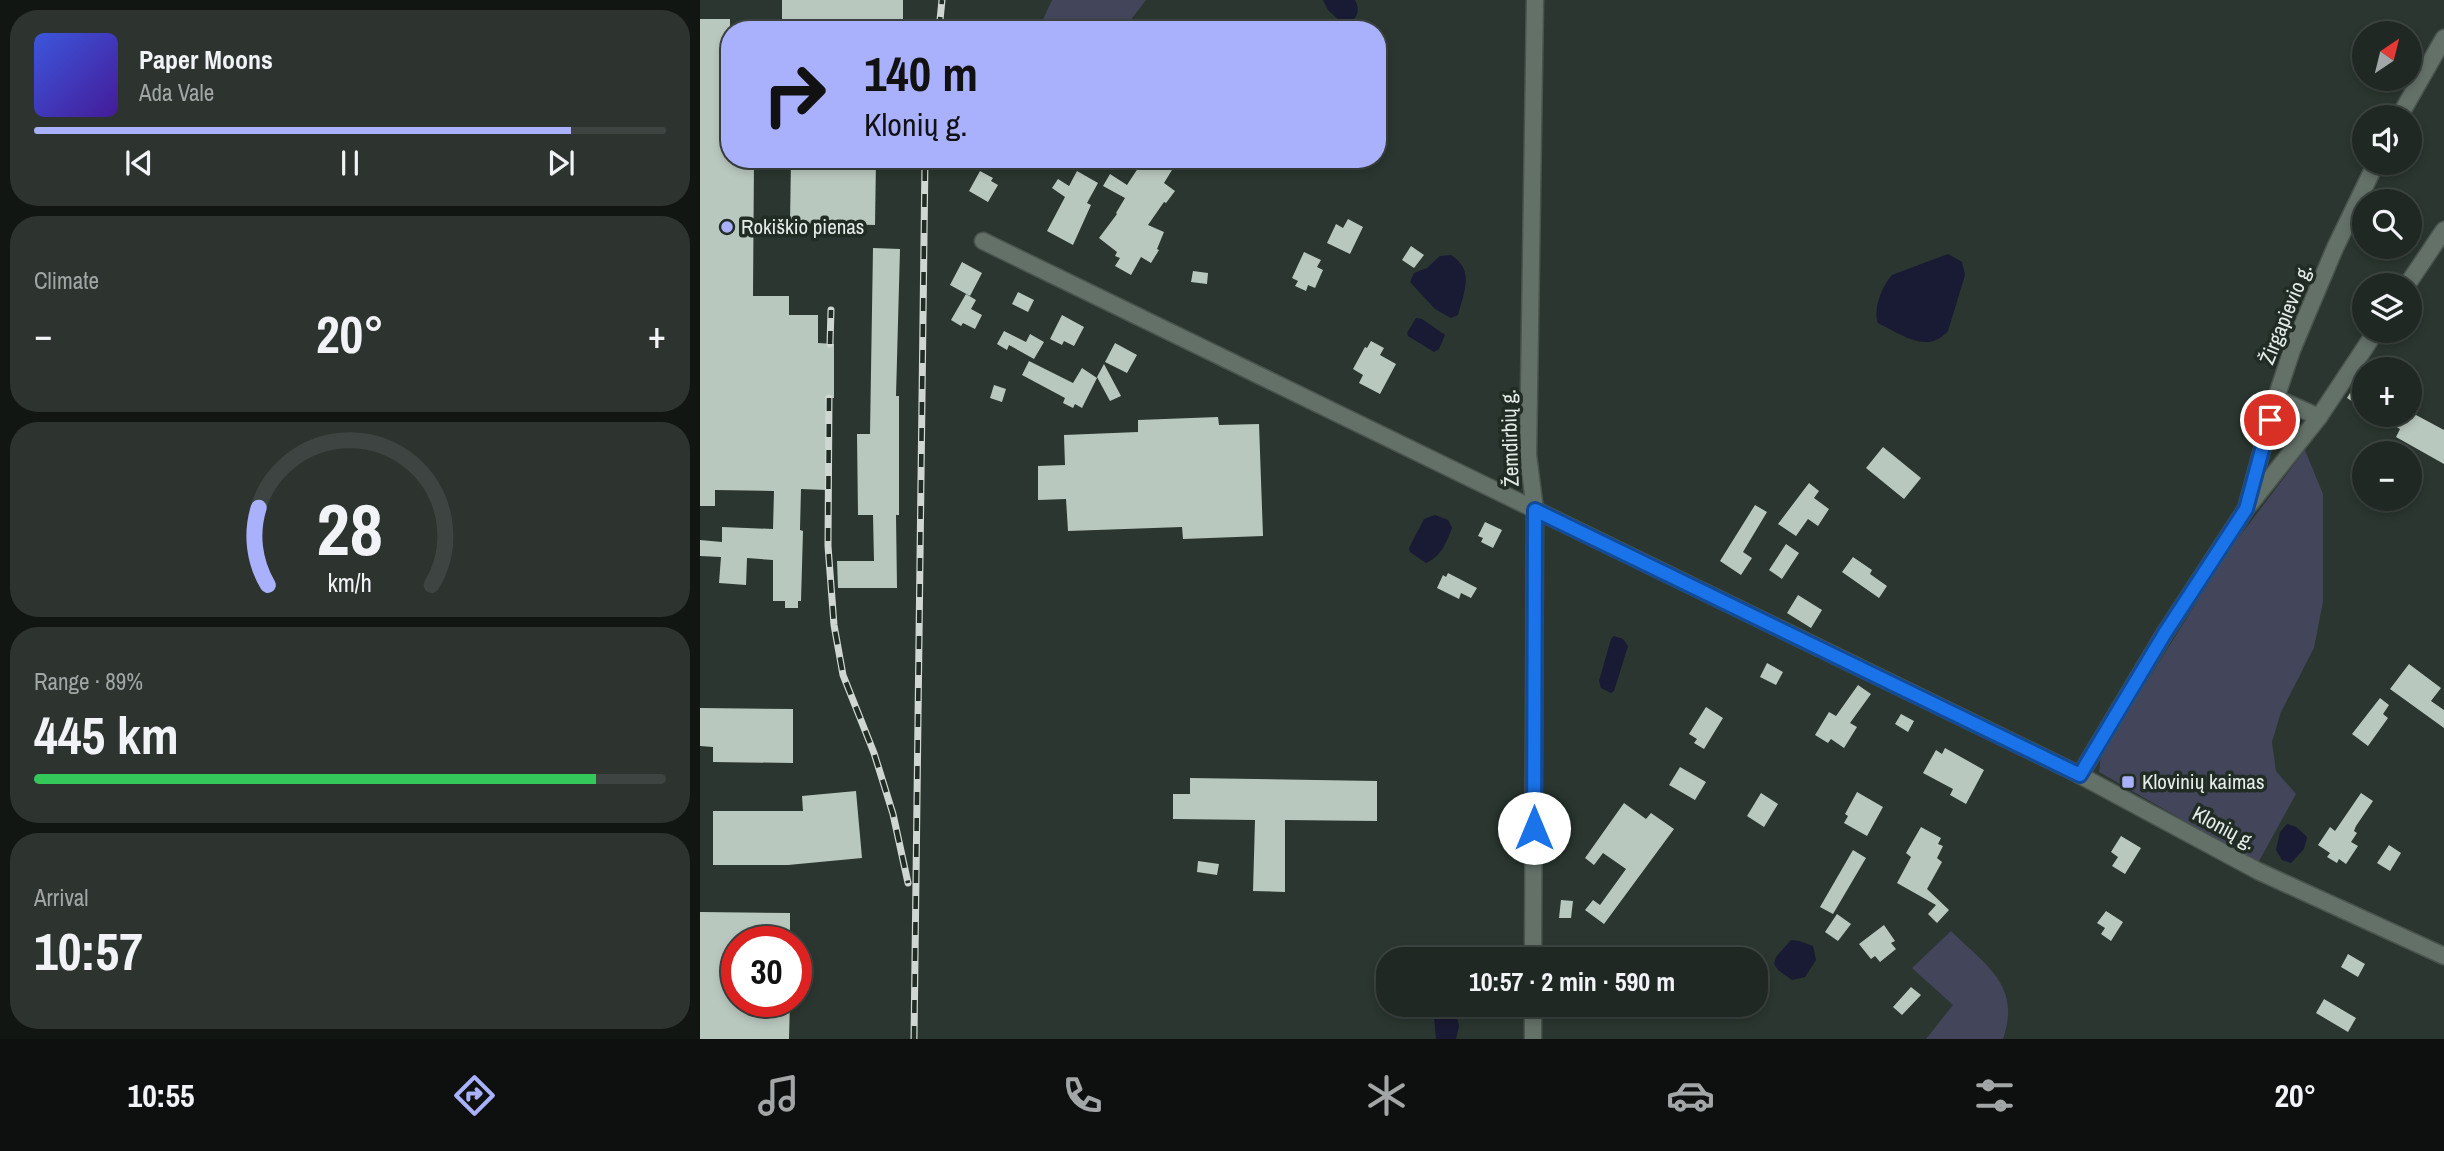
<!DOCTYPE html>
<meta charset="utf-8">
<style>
:root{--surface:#202823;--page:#2d3430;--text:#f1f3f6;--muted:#a2a6a6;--line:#3d4441;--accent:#a9b0fc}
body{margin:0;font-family:"Archivo Narrow",sans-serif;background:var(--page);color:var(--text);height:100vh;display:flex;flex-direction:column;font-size:26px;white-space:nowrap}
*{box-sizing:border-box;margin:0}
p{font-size:23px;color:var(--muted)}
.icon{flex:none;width:38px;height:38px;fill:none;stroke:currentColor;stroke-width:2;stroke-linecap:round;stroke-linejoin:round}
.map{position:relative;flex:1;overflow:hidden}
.side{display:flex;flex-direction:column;gap:10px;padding:10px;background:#121613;width:700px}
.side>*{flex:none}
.top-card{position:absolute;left:21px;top:21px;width:665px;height:147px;border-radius:28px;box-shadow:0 4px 10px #0003,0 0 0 2px var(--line);background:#a9b0fc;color:#111;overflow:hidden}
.needle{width:46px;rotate:35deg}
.tools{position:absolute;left:1652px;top:21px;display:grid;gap:14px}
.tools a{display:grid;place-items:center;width:70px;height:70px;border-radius:50%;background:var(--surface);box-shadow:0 4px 10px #0003,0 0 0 2px var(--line);font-size:35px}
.speed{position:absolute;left:21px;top:926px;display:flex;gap:14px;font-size:35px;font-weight:700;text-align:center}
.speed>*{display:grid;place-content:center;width:91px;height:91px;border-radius:50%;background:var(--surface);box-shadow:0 4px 10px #0003,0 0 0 2px var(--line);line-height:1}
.speed .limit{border:10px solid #d22;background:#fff;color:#111}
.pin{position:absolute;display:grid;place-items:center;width:60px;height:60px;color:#fff;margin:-30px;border:4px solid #fff;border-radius:50%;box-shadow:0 2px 7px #0007}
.me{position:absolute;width:77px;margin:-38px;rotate:0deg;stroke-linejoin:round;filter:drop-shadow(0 0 5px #0008)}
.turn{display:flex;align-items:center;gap:24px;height:147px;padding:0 28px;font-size:32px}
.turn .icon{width:91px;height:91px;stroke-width:2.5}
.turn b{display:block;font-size:49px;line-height:60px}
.big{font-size:52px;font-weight:700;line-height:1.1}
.side .tile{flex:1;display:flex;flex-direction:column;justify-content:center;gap:10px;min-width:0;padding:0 24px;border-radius:28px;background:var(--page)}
.side .dial{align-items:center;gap:0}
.dial svg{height:182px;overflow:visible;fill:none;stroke:var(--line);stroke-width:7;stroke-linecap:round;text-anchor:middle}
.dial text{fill:var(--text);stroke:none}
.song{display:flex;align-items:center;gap:21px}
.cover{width:84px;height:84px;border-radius:10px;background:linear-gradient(135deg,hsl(230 70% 55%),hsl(260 70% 35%))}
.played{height:7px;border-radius:4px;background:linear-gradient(90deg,var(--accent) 85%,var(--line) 85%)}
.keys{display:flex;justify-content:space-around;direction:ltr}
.heat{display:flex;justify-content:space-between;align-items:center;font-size:38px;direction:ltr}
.charge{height:10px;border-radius:5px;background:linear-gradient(90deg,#34c759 89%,var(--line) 0)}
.trip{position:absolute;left:676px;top:947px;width:392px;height:70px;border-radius:28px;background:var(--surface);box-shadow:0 4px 10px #0003,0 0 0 2px var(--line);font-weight:700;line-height:70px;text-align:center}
.dock{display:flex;height:112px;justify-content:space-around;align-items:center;background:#0d100e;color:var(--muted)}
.dock .icon{width:49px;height:49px}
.dock .active{color:var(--accent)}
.dock b{font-size:32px;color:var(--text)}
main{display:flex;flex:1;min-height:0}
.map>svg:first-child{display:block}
.green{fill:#43455a}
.water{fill:#191a33}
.building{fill:#b9c8bf}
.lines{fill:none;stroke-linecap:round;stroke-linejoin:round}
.minor-casing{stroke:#4a544e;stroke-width:19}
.minor{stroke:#647169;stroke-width:16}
.rail-casing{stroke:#d0d7d3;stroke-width:7}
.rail{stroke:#212c25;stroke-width:4.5;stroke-dasharray:13;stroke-linecap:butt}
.route-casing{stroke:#114b97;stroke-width:18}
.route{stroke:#1a73e8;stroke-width:12}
.poi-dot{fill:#a9b0fc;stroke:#212c25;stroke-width:2.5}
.labels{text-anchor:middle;stroke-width:7;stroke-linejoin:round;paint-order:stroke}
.poi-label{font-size:21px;fill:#e6ede9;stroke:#212c25;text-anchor:start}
.street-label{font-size:21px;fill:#e6ede9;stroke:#212c25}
</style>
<main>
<section class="side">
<div class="tile">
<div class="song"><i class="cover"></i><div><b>Paper Moons</b><p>Ada Vale</p></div></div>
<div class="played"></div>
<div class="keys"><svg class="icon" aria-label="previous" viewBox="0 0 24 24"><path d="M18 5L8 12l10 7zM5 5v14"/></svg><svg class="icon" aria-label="pause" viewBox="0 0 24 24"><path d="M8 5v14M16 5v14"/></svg><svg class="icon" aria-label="next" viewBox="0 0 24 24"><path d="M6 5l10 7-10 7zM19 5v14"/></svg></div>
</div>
<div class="tile"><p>Climate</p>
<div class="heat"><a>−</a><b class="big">20°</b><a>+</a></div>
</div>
<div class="tile dial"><svg viewBox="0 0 100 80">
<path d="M14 69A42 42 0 1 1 86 69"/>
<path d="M14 69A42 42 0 0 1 10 35" stroke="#a9b0fc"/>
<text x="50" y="56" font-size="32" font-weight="700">28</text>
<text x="50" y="72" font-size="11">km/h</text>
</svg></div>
<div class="tile"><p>Range · 89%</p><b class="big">445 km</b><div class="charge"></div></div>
<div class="tile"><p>Arrival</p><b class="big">10:57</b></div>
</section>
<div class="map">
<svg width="1744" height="1039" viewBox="0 0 1744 1039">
<rect width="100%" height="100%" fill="#2a362f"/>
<g class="green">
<polygon points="352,0 446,0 423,30 338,30"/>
<polygon points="1605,450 1623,494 1623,602 1614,648 1581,712 1572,742 1576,771 1596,794 1558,863 1399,772 1401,755 1530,549"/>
<path d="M 1251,931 C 1285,965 1322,985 1303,1039 L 1226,1039 L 1253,1005 L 1212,968 Z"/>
</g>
<g class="water">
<path d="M 623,0 L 655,0 C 660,10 658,16 650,23 L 643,24 L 628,10 Z"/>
<path d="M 1248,254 L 1262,262 L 1265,275 L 1248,331 C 1227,355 1201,334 1178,323 C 1173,309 1182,286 1192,275 Z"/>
<path d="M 751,255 C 775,270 764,292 758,315 L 751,318 L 735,309 L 710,282 L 714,273 L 727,268 L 740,256 Z"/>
<polygon points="716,318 722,319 745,335 739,349 734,352 708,336 707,333"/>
<path d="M 735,515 L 748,520 L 752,528 C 747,541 741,557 726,563 L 710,552 L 709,548 L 724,519 Z"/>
<polygon points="914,636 923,639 928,646 914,691 911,693 901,688 899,681 911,639"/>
<polygon points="1587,824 1596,827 1607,837 1604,849 1591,863 1582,860 1576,850 1580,832"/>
<polygon points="1091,940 1099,941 1113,946 1116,960 1105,977 1092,980 1078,970 1074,964 1076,957"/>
<polygon points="735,1004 754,1005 759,1026 756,1039 736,1039 733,1007"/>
</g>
<g class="building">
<polygon points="82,0 203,0 203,23 82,24"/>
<polygon points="0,19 30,19 30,159 54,159 53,296 89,296 89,315 118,315 118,343 134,344 134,398 129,398 127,490 101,489 100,530 103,531 101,601 98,601 98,608 85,608 85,601 73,601 73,560 47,558 46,585 19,583 21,557 0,556 0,540 22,542 22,527 73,529 74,491 15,490 15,506 0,506"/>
<polygon points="91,159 176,159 175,225 90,223"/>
<polygon points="444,159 468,159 465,165 472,170 464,183 475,191 466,203 464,202 448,225 464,232 457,249 459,250 451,263 441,257 431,275 415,266 420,258 415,256 417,252 399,238 417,214 416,213 425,198 403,186 410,174 427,185"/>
<polygon points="280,171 293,178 291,181 298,185 288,202 269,191"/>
<polygon points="377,171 398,183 387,203 391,205 373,245 347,231 365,197 352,188 358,179 369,186"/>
<polygon points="648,219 663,227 650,254 627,243 636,224 643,228"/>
<polygon points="711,246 724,255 714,268 702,260"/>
<polygon points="173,248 200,249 196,396 199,396 199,515 196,515 197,588 138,588 137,561 174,561 173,515 158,515 157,434 170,434"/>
<polygon points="604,252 621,260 617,267 623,270 615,288 608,285 606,291 595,286 598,281 592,278"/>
<polygon points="262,262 282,273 270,296 250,285"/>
<polygon points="493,271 508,273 507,284 491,282"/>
<polygon points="318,292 334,300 328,312 312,304"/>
<polygon points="266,294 276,300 271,309 282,315 275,329 263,323 261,326 251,320"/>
<polygon points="362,315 384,327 374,346 364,341 362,345 350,339"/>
<polygon points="304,331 326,342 330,334 344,342 334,359 309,345 307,350 297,344"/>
<polygon points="671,341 684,348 680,355 696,364 680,394 659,383 663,375 653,369 665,347 667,348"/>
<polygon points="415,343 437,355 427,373 405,362"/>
<polygon points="329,361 373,383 382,368 397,378 382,408 375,404 373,408 363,403 365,398 322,375"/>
<polygon points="404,364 421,396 410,401 397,377"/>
<polygon points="1664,370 1664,409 1647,398"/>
<polygon points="294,385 306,389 302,402 290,398"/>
<polygon points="1693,415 1716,415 1744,430 1744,464 1696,437 1700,429 1689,423"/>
<polygon points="518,417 519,425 559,424 563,536 483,539 482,527 368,531 366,499 338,500 338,466 365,465 364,435 438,432 438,420"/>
<polygon points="1183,447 1221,478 1204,499 1166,468"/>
<polygon points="1109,483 1119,491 1114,498 1129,509 1118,526 1108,519 1096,536 1078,524"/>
<polygon points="1055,505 1067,512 1043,552 1052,558 1041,575 1020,561"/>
<polygon points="785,522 802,530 793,548 781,542 783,538 778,536"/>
<polygon points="1086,544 1099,553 1082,579 1069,570"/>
<polygon points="1153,557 1172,570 1170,574 1187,586 1179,598 1142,572"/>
<polygon points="748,573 777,588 771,598 761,593 759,599 737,588 743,575 746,577"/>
<polygon points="1098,595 1122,610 1111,628 1087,613"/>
<polygon points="1067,663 1083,672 1076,685 1060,677"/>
<polygon points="1709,664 1741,688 1731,701 1744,710 1744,728 1690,689"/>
<polygon points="1158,685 1171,694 1150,723 1157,727 1144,748 1131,739 1128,743 1115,735 1129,712 1136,716"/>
<polygon points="1680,698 1689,705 1683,714 1688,718 1668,746 1652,734"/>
<polygon points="1006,707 1023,718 1004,749 994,743 997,739 989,734"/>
<polygon points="0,708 93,709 93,763 13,762 13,747 0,746"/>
<polygon points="1201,714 1214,721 1208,732 1195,724"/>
<polygon points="1245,748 1284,770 1266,804 1250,795 1253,789 1223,773 1236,750 1242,754"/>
<polygon points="980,767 1006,782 995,800 969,785"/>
<polygon points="490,778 677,781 677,821 585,820 585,892 553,891 555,820 473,819 473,794 490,794"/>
<polygon points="156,791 162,858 88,865 13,865 13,811 103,811 102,796"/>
<polygon points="1157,792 1183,807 1167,836 1144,823 1148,816 1145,814"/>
<polygon points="1061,793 1078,804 1064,827 1047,816"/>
<polygon points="1661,793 1673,801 1656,826 1654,831 1657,833 1651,842 1658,846 1646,864 1639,859 1637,863 1627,857 1630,853 1618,845 1630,827 1635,831"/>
<polygon points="924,803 946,819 951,813 974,829 904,924 885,910 893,900 900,905 926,869 903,853 894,865 885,858"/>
<polygon points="1221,827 1241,838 1238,844 1243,846 1237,858 1242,862 1227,889 1249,910 1237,923 1228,914 1236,905 1197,883 1211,857 1206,853"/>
<polygon points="1421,836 1441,848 1425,874 1412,866 1418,857 1411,852"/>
<polygon points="1689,845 1701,853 1690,871 1677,863"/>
<polygon points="1153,850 1166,858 1133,914 1120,907"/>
<polygon points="498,861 519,864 517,875 497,872"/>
<polygon points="861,900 873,901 871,918 859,918"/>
<polygon points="1406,911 1423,922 1411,941 1401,934 1405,928 1397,923"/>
<polygon points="0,912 90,913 90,942 37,942 37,1001 90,1001 89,1039 0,1039"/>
<polygon points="1137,914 1151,924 1138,941 1125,932"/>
<polygon points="1184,925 1195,941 1191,943 1196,949 1180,962 1175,956 1171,959 1159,944"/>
<polygon points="1648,954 1665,964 1658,977 1641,967"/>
<polygon points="1211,987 1221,995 1202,1015 1193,1007"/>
<polygon points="1624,999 1656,1018 1648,1032 1616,1013"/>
</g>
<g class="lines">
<g class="minor-casing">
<g id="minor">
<polyline points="1699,117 1744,38"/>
<polyline points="283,241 1372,771 1558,871 1744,956"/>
<polyline points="1707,285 1744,230"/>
<polyline points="1576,398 1619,417"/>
<polyline points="1550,504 1619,417 1676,331"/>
<polyline points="1380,775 1465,633 1546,509 1576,398 1592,350 1635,248 1676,163"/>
<polyline points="833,959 835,510 828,455 835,0"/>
<polyline points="833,1039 833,1004"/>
</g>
</g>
<use href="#minor" class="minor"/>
<g class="rail-casing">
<g id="rail">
<polyline points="239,30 242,0"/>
<polyline points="130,344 131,310"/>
<polyline points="129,398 128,546 134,625 143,675 174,753 193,814 208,883"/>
<polyline points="214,1039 225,159"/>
</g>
</g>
<use href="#rail" class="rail"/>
</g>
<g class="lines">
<g class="route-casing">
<polyline id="route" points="834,828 835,510 1380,775 1465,633 1546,509 1570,420"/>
</g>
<use href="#route" class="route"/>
</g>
<g class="poi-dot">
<circle cx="27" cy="227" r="7"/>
<rect x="1421" y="775" width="14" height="14" rx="3.5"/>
</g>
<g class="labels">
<g class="poi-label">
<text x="41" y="234">Rokiškio pienas</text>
<text x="1442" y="789">Klovinių kaimas</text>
</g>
<g class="street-label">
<text transform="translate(1586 314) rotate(-68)" y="7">Žirgapievio g.</text>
<text transform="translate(810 438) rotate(-92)" y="7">Žemdirbių g.</text>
<text transform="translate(1524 828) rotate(28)" y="7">Klonių g.</text>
</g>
</g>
</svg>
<div class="tools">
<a><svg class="needle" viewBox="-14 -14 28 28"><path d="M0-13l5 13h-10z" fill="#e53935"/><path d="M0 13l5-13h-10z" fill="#a2a6a6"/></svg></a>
<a><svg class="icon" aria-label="sound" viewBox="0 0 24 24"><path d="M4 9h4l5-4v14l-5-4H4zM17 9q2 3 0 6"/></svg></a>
<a><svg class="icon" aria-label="search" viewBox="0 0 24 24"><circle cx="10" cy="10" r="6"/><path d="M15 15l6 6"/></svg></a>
<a><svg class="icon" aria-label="layers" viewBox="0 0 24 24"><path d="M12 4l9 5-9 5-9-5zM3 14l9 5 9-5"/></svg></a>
<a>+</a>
<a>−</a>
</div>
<div class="speed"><div class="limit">30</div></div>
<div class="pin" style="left:1570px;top:420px;background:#d93025"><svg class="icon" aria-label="arrive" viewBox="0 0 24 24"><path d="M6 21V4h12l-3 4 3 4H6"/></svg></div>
<svg class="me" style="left:834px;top:828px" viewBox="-20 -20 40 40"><circle r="19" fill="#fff"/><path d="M0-13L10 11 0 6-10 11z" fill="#1a73e8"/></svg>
<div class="trip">10:57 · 2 min · 590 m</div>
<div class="top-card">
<div class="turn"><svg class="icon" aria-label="right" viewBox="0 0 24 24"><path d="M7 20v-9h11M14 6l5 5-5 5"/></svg><div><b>140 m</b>Klonių g.</div></div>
</div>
</div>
</main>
<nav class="dock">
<b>10:55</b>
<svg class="icon active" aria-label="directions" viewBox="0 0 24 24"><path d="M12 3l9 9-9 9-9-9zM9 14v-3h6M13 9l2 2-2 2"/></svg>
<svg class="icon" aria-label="music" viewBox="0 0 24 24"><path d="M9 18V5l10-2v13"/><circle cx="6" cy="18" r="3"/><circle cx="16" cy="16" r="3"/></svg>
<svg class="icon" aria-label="phone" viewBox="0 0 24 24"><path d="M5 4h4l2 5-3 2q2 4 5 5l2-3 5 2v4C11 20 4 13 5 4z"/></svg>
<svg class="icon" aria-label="climate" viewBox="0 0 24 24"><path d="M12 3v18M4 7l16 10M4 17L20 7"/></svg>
<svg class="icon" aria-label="car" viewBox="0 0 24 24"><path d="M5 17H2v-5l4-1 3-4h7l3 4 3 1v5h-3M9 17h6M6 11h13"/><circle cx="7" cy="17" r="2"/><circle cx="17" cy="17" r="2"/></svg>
<svg class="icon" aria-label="filters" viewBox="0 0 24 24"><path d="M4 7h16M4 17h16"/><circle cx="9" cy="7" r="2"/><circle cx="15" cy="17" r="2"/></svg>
<b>20°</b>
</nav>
